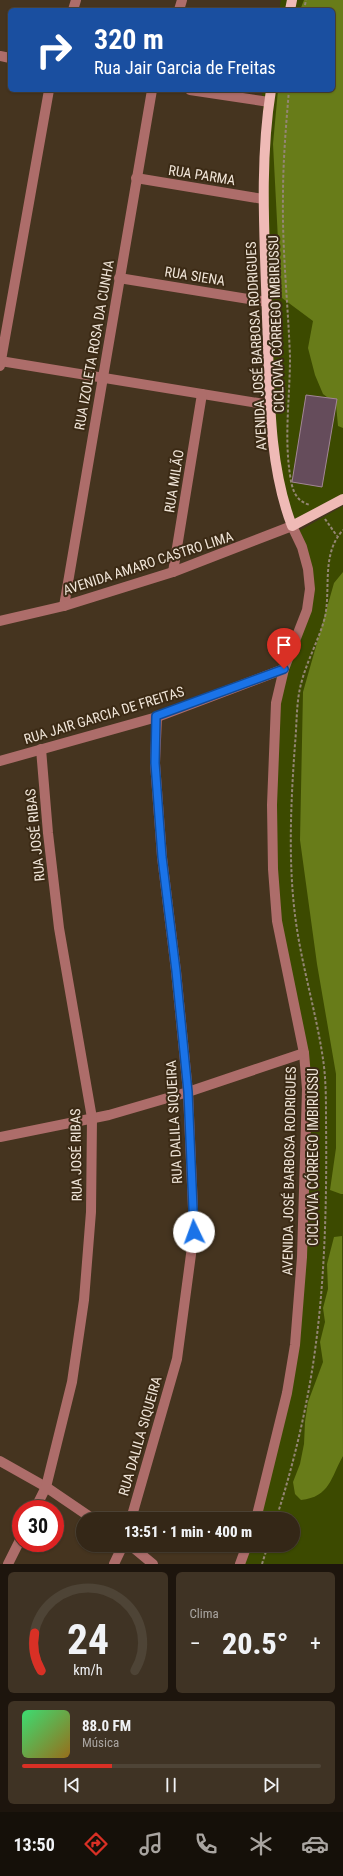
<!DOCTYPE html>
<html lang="pt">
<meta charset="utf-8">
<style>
:root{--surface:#342717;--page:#3f3324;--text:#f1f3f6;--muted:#a9a5a1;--line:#4e4436;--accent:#d93025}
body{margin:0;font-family:"Roboto Condensed",sans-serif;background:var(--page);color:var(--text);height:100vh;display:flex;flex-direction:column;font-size:15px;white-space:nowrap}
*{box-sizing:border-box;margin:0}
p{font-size:13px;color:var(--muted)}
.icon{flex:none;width:22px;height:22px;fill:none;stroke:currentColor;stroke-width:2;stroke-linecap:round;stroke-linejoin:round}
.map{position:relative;height:1564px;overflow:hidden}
.side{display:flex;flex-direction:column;gap:8px;padding:8px;background:#1d150d;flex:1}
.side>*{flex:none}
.banner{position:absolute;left:8px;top:8px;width:327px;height:84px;border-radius:6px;box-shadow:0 1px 3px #0004,0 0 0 1px var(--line);background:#1a4fa0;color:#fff;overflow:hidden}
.speed{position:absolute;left:12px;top:1500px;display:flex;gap:8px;font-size:20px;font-weight:700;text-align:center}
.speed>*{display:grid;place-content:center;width:52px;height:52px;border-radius:50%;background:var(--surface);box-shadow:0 1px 3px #0004,0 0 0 1px var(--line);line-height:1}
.speed .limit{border:6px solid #d22;background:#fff;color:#111}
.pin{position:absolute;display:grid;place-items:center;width:34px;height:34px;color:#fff;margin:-41px -17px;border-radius:50% 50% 50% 0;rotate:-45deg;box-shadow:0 0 4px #0007}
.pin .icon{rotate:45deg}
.me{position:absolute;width:44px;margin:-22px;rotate:357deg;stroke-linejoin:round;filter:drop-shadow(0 0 3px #0008)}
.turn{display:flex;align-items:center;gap:14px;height:84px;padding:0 20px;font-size:18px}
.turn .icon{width:52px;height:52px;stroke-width:2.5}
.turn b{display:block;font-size:28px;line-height:34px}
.big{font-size:30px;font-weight:800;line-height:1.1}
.side .widget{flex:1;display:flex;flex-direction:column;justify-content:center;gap:6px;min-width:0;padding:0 14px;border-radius:6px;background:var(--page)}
.side .dial{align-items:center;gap:0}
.dial svg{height:104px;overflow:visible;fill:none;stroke:var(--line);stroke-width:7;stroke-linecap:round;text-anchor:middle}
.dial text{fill:var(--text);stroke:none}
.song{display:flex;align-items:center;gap:12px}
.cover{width:48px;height:48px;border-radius:6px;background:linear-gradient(135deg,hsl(140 70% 55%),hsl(40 70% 35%))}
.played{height:4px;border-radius:2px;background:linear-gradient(90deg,var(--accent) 30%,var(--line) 30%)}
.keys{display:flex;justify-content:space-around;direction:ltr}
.heat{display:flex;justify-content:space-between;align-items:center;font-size:22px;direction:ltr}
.side .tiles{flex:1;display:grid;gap:8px;grid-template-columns:1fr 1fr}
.widget:last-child{grid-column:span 2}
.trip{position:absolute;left:76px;top:1512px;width:224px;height:40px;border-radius:20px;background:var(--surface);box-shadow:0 1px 3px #0004,0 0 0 1px var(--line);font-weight:800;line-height:40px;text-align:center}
.tabs{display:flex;height:64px;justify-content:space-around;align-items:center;background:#151009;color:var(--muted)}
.tabs .icon{width:28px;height:28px}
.tabs .selected{color:var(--accent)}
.tabs b{font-size:18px;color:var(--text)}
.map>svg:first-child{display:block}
.green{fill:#3c4a00}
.forest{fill:#687c19}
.building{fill:#654c5b;stroke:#a38697}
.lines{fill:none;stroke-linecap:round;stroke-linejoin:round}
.path{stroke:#948674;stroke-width:2;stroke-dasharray:3 2;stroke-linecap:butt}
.minor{stroke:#ad6d6a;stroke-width:10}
.major{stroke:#efbab6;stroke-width:10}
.route-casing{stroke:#114b97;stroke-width:10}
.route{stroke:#1a73e8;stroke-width:7}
.labels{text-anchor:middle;stroke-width:4;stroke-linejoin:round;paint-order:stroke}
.street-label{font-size:14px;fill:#f0e5d8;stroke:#3b2a15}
</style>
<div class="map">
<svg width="343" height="1564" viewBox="0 0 343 1564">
<rect width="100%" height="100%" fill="#45341f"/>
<g class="green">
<polygon points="281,0 343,0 343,495 292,522 276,450 265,134 262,93 262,90 333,90 333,10 279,10"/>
<polygon points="343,506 343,1564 244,1564 251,1545 293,1545 293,1519 259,1519 289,1400 308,1096 278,928 275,743 285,675 311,596 297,532"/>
</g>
<g class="forest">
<polygon points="304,0 343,0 343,428 338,426 336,404 323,394 315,375 308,348 313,321 278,295 278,240 273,144 278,90 333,90 333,10 300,10"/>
<polygon points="343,572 343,1194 341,1194 330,1190 336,1148 336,1074 317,964 300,840 303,692 334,583"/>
<path d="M 342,1236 L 343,1456 C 331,1477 330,1497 301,1500 L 295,1494 L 293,1482 L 300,1464 L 304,1444 L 305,1422 L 308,1402 L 323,1362 L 320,1342 L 325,1322 L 323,1308 L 328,1289 L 327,1264 L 334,1237 Z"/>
</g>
<polygon class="building" points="306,395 337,399 322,487 292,482"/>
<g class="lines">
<g class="path">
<polyline points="304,10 306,0"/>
<path d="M 289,90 C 286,125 283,161 283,196 C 282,250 288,303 290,357 C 290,396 284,436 290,475 C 292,489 295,501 310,505"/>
<polyline points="325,519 337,536"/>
<path d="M 276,1519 C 291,1473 303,1424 311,1377 C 325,1293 327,1205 326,1120 C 326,1100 326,1079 323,1059 C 316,1011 301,964 295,915 C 288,859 291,800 295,744 C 297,724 296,703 301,684 C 307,660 319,640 325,617 C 331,588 321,554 343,530"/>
<polyline points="262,1564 268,1545"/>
</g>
<g class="minor">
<polyline points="73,10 76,0"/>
<polyline points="179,10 182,0"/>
<polyline points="0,56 10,58"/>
<polyline points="190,90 269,102"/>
<polyline points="136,178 263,199"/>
<polyline points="119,278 267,302"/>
<polyline points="0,361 270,405"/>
<polyline points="0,366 49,90"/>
<polyline points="173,572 202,394"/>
<polyline points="64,606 152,90"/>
<polyline points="0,621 64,606 173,572 292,526 302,547 308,569 310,589 307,610 284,669 276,703 272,805 273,869 277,921 304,1053 307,1089 302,1257 295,1345 287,1393 256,1519"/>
<polyline points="0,761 157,717 284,669"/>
<polyline points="0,1137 109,1115 188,1092 304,1053"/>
<polyline points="0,1461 46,1487 93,1519"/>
<polyline points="35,1509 46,1487 72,1382 84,1300 91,1212 92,1118 59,928 48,833 41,749"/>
<polyline points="131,1519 177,1359 194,1232 188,1092 176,971 162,857 155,763 157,717"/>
<polyline points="130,1545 153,1564"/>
<polyline points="8,1564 21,1538"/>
<polyline points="114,1564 123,1545"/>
<polyline points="240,1564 247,1545"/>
</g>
<g class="major">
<polyline points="290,10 292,0"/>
<path d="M 271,90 C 259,165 265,241 267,317 C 270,386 267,461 292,526 L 343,499"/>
</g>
</g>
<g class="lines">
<g class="route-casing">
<polyline id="route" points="194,1232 188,1092 176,971 162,857 155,763 156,716 284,669"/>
</g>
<use href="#route" class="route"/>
</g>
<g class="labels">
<g class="street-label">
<text transform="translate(202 175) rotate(9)" y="5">RUA PARMA</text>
<text transform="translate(195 276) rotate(9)" y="5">RUA SIENA</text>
<text transform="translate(276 324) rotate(-92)" y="5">CICLOVIA CÓRREGO IMBIRUSSU</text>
<text transform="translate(94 345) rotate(-80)" y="5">RUA IZOLETA ROSA DA CUNHA</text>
<text transform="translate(256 346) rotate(-93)" y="5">AVENIDA JOSÉ BARBOSA RODRIGUES</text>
<text transform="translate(174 481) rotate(-81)" y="5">RUA MILÃO</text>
<text transform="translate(148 563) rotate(-18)" y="5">AVENIDA AMARO CASTRO LIMA</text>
<text transform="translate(104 715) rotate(-17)" y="5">RUA JAIR GARCIA DE FREITAS</text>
<text transform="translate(35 835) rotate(-96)" y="5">RUA JOSÉ RIBAS</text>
<text transform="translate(174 1122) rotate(-93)" y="5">RUA DALILA SIQUEIRA</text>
<text transform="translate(76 1155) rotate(-91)" y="5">RUA JOSÉ RIBAS</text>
<text transform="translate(313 1157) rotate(-90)" y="5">CICLOVIA CÓRREGO IMBIRUSSU</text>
<text transform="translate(289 1171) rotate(-89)" y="5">AVENIDA JOSÉ BARBOSA RODRIGUES</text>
<text transform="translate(140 1436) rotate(-74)" y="5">RUA DALILA SIQUEIRA</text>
</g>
</g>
</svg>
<div class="speed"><div class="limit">30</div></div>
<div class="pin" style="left:284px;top:669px;background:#d93025"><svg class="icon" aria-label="arrive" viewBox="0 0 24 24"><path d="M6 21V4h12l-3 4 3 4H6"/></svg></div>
<svg class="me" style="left:194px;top:1232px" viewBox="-20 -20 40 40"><circle r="19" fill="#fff"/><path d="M0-13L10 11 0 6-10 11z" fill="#1a73e8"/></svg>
<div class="trip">13:51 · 1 min · 400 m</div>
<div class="banner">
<div class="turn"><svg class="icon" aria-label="right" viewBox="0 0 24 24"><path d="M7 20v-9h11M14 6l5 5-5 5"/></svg><div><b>320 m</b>Rua Jair Garcia de Freitas</div></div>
</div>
</div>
<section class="side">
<div class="tiles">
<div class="widget dial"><svg viewBox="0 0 100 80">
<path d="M14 69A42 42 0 1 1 86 69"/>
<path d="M14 69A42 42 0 0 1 9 40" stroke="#d93025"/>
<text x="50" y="56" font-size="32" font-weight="700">24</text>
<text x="50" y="72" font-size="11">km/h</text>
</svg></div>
<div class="widget"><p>Clima</p>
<div class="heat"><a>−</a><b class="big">20.5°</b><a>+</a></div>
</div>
<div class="widget">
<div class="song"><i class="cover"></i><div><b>88.0 FM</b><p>Música</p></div></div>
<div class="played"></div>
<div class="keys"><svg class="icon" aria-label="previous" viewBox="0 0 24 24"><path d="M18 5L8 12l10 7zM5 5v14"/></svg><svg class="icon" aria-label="pause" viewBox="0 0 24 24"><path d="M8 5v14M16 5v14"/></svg><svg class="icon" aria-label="next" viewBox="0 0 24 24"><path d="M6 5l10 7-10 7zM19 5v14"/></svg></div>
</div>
</div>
</section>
<nav class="tabs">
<b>13:50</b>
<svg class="icon selected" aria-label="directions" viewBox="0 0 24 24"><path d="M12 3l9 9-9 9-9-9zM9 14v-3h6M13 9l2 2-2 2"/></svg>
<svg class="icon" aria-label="music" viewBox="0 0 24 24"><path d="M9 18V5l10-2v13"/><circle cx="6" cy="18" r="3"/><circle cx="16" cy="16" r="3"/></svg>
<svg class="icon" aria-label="phone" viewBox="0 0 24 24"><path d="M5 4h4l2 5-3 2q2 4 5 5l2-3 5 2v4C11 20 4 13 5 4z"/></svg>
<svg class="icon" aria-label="climate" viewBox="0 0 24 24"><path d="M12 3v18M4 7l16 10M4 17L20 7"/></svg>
<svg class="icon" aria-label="car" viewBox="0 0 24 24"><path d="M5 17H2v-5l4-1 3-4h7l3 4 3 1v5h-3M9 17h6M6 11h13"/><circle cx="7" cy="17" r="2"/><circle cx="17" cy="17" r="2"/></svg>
</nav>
